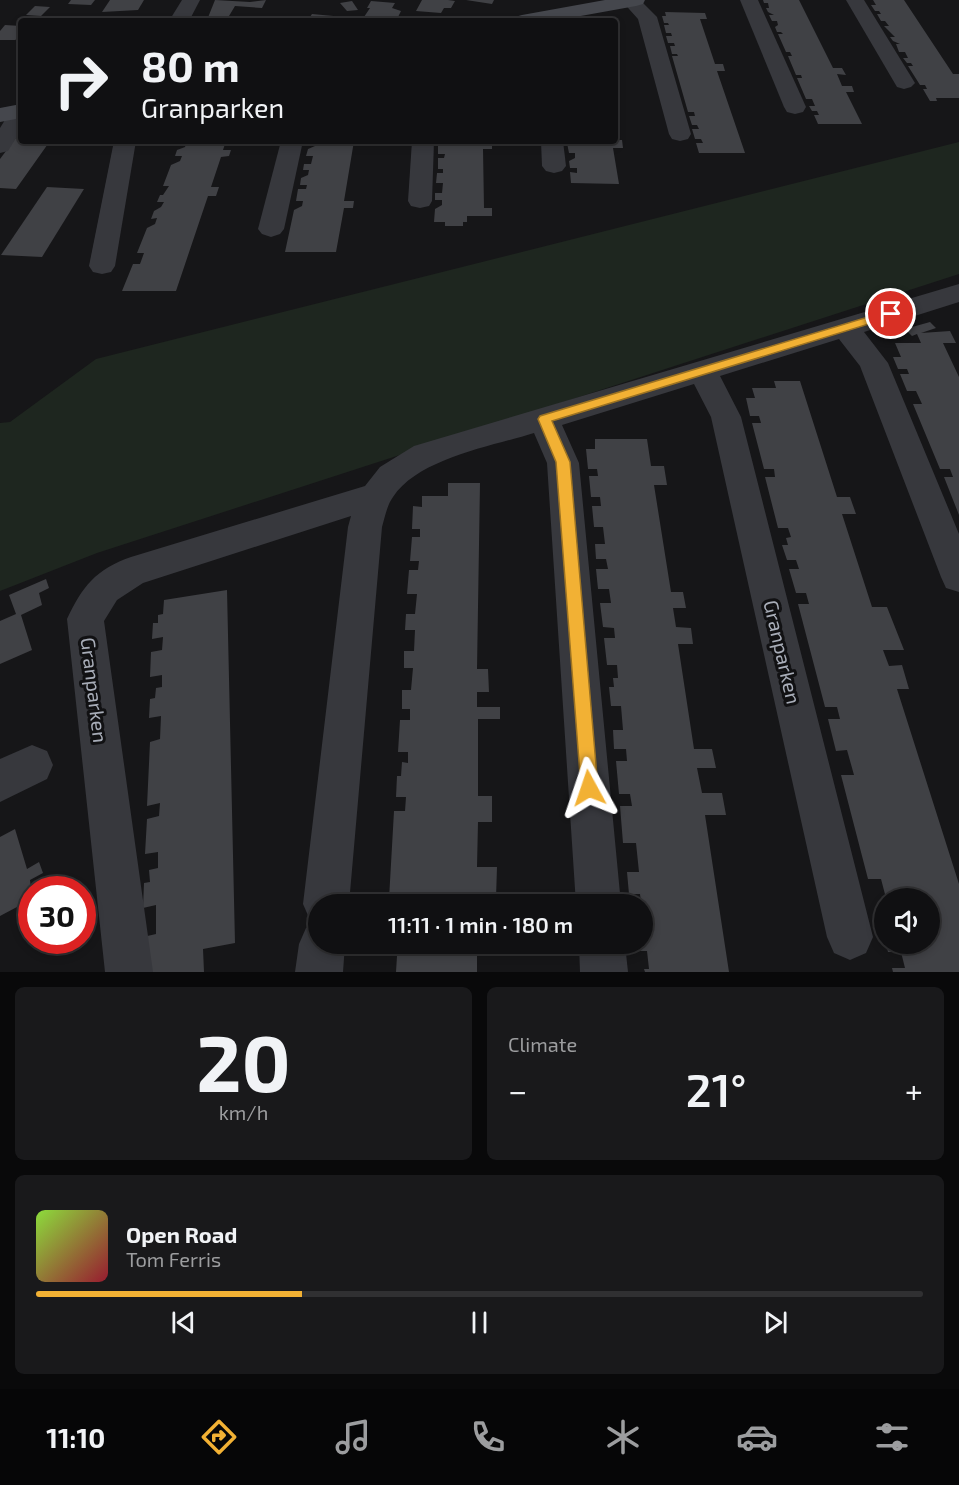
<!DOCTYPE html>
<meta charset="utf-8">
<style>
:root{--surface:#101012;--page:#19191b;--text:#f1f3f6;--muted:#9c9d9f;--line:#303032;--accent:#f2b134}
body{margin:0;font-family:"Exo 2",sans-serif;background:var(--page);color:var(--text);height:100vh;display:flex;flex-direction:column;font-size:22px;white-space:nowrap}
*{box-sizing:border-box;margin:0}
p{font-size:20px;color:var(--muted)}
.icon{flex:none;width:33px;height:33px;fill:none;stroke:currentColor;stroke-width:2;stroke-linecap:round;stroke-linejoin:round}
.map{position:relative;height:972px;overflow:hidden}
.drawer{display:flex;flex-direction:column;gap:15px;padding:15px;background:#09090a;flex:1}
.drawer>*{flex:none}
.hud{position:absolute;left:18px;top:18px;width:600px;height:126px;border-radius:6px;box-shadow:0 3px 9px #0003,0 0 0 2px var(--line);background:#101012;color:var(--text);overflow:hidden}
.controls{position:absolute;left:874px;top:888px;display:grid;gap:12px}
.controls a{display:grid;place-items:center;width:66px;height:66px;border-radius:50%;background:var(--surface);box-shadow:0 3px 9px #0003,0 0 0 2px var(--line);font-size:30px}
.speed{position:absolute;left:18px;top:876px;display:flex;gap:12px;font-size:30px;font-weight:700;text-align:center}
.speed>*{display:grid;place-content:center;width:78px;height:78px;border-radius:50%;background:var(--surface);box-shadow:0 3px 9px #0003,0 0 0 2px var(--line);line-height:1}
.speed .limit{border:9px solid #d22;background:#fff;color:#111}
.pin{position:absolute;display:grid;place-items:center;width:51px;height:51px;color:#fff;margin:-26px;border:3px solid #fff;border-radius:50%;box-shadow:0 2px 6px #0007}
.me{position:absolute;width:66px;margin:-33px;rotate:355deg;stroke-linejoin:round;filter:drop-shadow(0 0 4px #0008)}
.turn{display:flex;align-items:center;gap:21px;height:126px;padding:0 24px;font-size:27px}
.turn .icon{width:78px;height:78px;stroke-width:2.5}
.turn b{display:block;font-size:42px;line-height:51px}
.big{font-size:45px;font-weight:600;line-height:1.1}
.drawer .widget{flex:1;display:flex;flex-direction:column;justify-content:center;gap:9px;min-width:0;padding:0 21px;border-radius:9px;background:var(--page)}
.drawer .dial{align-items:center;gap:0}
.dial b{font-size:78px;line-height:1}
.song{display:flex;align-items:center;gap:18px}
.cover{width:72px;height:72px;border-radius:9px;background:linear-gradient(135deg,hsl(90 70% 55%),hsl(350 70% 35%))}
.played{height:6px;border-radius:3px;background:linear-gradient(90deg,var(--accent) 30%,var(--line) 30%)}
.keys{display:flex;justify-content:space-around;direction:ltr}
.heat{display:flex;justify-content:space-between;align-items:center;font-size:33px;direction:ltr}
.drawer .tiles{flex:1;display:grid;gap:15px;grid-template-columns:1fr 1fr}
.widget:last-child{grid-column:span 2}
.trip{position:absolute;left:308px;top:894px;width:345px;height:60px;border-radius:30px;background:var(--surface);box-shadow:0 3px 9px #0003,0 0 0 2px var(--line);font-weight:600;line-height:60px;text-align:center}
.dock{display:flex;height:96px;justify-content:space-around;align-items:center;background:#060607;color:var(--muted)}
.dock .icon{width:42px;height:42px}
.dock .active{color:var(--accent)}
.dock b{font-size:27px;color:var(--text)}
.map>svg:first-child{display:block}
.green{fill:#1e261f}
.building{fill:#404145}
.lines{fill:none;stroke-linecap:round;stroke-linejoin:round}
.street{fill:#37383d;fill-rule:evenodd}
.secondary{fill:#45474d;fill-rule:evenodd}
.route{fill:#f2b134;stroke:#9d7322;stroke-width:1.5}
.labels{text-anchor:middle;stroke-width:6;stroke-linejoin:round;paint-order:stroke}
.street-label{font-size:20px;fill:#a8adb8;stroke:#111113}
</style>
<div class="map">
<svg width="959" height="972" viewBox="0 0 959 972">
<rect width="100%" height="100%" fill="#161618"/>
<polygon class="green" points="959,142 959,274 97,553 0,591 0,423 10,422 96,359"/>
<g class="building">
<polygon points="71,0 95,0 91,5 68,4"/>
<polygon points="110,0 144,0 138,10 102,12"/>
<polygon points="215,0 250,2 266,0 262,8 235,6 226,21 207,20"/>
<polygon points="422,0 448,0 455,1 451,8 444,8 441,13 416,11"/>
<polygon points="466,0 494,0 492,4"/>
<polygon points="763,0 799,0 833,68 842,68 846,75 837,74 842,86 852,86 854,92 846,92 862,124 818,124 814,115 819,115 817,111 812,111 809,106 815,106 812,99 806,99 797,78 802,78 801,75 796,75 788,56 792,56 790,52 786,52 778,34 783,34 781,32 777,32 775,27 778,25 777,21 772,21 769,15 774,15 768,12 766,8 769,8 768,3 764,3"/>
<polygon points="873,0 904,0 953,74 959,74 959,98 936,98 937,101 930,101 923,89 927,89 925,85 920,85 908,66 913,66 911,63 907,63 903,58 908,58 905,52 899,52 896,44 900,44 893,41 890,37 895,37 884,26 889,26 885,21 881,21 877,14 881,14 879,11 875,11 871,5 876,5"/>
<polygon points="352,1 358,10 347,11 340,3"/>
<polygon points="371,1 395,3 392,8 401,11 398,17 392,16 389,21 362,20 370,8 367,8"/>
<polygon points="35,6 50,7 41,16 26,15"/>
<polygon points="665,12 705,13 707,19 700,19 715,64 723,64 725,71 717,71 745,153 699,153 696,143 703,143 701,139 695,139 692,129 699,129 697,125 692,125 689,116 695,116 694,112 688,112 672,56 678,56 677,54 672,54 670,46 675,46 674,43 668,43 666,36 672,36 671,33 666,33 664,25 669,25 668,23 664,23 662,16 666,16"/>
<polygon points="312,14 344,17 341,21 308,20"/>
<polygon points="5,25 21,26 21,37 15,40 0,40 0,31"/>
<polygon points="21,131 21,141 50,141 16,189 0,188 0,159"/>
<polygon points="615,140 622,140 623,148 613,148 619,184 571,183 570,172 577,173 577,168 570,168 569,161 575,158 575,153 569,153 567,143 574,143 574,141"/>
<polygon points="187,141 226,141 223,150 231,150 229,156 221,157 211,187 219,187 216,196 208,196 176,291 122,291 133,264 140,264 144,253 137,253 147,228 155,224 157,218 151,219 154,211 161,207 164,202 157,202 160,195 163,195 169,186 163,186 171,165 180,161 182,156 175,156 177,150 185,147"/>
<polygon points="316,141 354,141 344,201 354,201 353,208 344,208 336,252 285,252 294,210 302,206 303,201 296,201 298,189 306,189 307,185 300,185 301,178 308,175 309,170 303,170 304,164 311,164 313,156 306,156 308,149 315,146"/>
<polygon points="445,141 492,141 492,149 483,149 484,208 492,208 492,216 467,216 467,222 463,222 463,226 445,226 445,222 434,222 435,209 442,205 442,200 435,200 435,193 442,193 443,183 436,183 437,173 443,173 443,169 438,169 438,158 444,158 445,154 438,154 438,144 444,144"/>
<polygon points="47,187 84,189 42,257 1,255"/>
<polygon points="930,322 936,328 921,333 950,331 956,343 943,343 959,377 959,515 944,477 953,477 950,469 940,469 913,404 922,404 916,391 907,391 900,374 909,374 907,369 898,369 893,357 901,357 895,343 921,343 917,334 912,336 905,329"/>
<polygon points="774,381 800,381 837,497 850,497 856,514 842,514 872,607 887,607 904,650 883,650 889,666 902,665 909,689 897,689 959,884 959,972 893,972 892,968 905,968 901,952 888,952 886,944 930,944 930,898 886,898 881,879 868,879 841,775 854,775 847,750 836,751 828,719 840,719 837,707 825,707 798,604 809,604 806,593 796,593 789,569 799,569 796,560 787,560 782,545 788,545 786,538 791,537 788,528 778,528 765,477 775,477 774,469 764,469 752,423 761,423 759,416 750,416 746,398 755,398 752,388 776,388"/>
<polygon points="595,439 647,439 651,466 664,466 667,485 654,485 671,592 683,592 686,608 673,608 676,627 691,628 693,644 678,644 694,749 712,749 716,768 697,768 702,793 722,793 726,815 705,815 729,972 645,972 644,969 649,969 647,951 634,951 633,944 642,944 644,926 640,894 629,894 627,872 639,872 636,843 623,843 620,806 632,806 630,794 619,794 616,761 627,761 626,749 614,749 613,730 623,730 621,706 611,706 609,687 614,687 613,678 618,678 617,665 607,665 604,638 615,638 614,628 603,627 600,603 611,603 609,589 598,589 596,569 608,569 606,559 596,559 595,544 605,544 603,527 594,527 592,506 601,506 600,497 591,497 589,476 598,476 597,469 588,469 586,449 595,449"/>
<polygon points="448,483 480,483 477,669 488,669 489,692 477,692 477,707 500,707 500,719 478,719 478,796 492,796 492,822 478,822 477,867 497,867 496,898 477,897 477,904 400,904 400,899 389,899 394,811 405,811 406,797 396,797 397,776 401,776 402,762 408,763 408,752 398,752 400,720 410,720 410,709 402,709 402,690 411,690 413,668 404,668 404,651 414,651 415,630 405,630 406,614 415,614 417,594 407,594 409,570 418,570 419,561 410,561 412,537 420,537 420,529 412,529 413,506 422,507 422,496 448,496"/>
<polygon points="46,579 49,588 39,593 42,605 21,615 32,650 0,664 0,621 16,614 9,595"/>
<polygon points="227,590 235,943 203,949 204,972 142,972 143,937 156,934 156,905 143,908 144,883 150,882 149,870 158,868 158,852 145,854 147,819 159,816 160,803 147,806 150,742 160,739 161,716 149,718 150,699 155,698 156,688 162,687 162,675 150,677 151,652 162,650 163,637 152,639 153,623 158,623 158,615 163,614 164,600"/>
<polygon points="15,829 27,869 39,862 43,873 30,880 32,899 0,916 0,837"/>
<polygon points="386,944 477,944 477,972 396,972 397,956 385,956"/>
</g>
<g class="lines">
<g class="street">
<polygon points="182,0 200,0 189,21 169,21"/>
<polygon points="621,0 640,0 657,17 691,134 688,139 680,141 672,139 669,134 638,19"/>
<polygon points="740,0 758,0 806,107 803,112 795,114 787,112 784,107"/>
<polygon points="846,0 864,0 915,83 911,87 904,89 897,87"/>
<polygon points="21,105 21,130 8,151 0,153 0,128 13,107"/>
<polygon points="114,141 136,141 115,266 111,272 102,274 93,272 89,266"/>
<polygon points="281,141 303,141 284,229 280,234 271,237 262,234 258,229"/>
<polygon points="412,141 434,141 432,201 429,206 420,208 411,206 408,201"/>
<polygon points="541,141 563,141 566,166 562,171 554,173 546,171 542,166"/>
<path d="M 959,284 L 959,302 L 864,332 L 888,363 L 959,534 L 959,592 L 946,588 L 941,577 L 860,366 L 839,339 L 720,376 L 741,417 L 873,937 L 866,953 L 850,960 L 834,953 L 827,937 L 711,417 L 694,384 L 562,425 L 579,463 L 621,904 L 576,904 L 547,463 L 534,433 C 493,446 419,458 393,497 C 387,505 385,517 382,527 L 349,904 L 318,904 L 318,944 L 345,944 L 343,972 L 295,972 L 299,944 L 306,928 L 317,923 L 310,920 L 303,904 L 348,527 L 351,516 L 143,583 L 117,600 L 104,621 L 153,972 L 105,972 L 67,619 C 82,587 96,569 131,557 L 365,486 L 380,467 L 414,446 Z"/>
<polygon points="32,745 47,751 53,765 47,779 0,802 0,759"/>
<polygon points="579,944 625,944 628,972 580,972"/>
</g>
<g class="secondary">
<polygon points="605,0 645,0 643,4 636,6 553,21 512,21 515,17 522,15"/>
<polygon points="21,104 21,118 0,122 0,108"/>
</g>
</g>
<polygon class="route" points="891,310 895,311 895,316 552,421 570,462 598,788 595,794 589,797 583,794 581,788 556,462 538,419 540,416"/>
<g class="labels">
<g class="street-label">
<text transform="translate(782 652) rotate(77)" y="7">Granparken</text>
<text transform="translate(94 690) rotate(83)" y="7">Granparken</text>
</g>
</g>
</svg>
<div class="controls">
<a><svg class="icon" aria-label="sound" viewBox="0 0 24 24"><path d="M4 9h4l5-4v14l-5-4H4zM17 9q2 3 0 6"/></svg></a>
</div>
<div class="speed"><div class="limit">30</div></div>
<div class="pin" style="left:891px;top:314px;background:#d93025"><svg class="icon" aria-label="arrive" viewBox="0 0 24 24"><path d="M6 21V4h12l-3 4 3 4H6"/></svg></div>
<svg class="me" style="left:589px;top:788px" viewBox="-20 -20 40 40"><path d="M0-17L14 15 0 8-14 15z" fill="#f2b134" stroke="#fff" stroke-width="4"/></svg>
<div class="trip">11:11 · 1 min · 180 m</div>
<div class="hud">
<div class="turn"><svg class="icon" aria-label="right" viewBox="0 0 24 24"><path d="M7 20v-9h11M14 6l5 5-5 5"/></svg><div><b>80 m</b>Granparken</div></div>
</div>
</div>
<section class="drawer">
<div class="tiles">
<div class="widget dial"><b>20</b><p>km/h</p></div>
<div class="widget"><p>Climate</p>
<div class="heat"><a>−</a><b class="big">21°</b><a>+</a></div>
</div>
<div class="widget">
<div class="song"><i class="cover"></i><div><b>Open Road</b><p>Tom Ferris</p></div></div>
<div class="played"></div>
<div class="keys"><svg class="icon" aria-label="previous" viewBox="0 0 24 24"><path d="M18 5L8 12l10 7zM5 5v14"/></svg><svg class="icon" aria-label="pause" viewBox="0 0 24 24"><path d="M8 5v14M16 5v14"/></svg><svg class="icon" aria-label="next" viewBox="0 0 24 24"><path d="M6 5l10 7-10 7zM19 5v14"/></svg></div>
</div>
</div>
</section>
<nav class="dock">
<b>11:10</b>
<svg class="icon active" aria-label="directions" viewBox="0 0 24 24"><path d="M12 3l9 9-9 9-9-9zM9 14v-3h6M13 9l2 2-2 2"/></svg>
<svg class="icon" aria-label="music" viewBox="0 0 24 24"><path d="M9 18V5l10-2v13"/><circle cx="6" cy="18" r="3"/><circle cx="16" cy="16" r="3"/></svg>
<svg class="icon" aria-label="phone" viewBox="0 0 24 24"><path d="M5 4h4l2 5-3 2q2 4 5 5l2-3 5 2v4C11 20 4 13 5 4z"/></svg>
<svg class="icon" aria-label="climate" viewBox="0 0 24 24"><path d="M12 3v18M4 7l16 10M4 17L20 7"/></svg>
<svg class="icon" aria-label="car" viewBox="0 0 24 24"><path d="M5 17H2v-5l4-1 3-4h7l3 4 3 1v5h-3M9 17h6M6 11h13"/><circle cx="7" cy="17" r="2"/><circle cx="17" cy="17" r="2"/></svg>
<svg class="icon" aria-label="filters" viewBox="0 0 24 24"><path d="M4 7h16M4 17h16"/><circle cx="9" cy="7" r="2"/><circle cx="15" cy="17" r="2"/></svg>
</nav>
